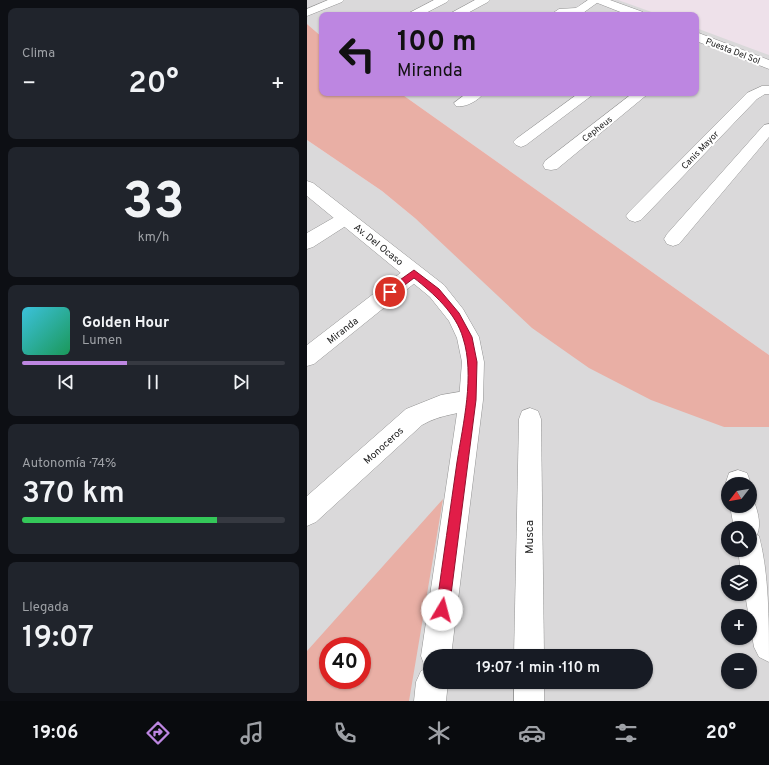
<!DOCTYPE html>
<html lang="es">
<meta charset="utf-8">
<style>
:root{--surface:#171b24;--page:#20242c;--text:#f1f3f6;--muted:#9ea1a6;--line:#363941;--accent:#bd86e1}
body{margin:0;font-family:Overpass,sans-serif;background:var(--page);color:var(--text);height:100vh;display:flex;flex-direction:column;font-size:15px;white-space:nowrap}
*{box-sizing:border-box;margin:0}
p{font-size:13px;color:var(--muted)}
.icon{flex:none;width:22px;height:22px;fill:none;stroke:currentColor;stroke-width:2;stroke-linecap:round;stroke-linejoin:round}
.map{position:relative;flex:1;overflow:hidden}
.panel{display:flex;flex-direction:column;gap:8px;padding:8px;background:#0d0f14;width:307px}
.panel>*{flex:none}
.guide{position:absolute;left:12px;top:12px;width:380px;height:84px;border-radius:8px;box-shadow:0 1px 3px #0004;background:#bd86e1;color:#111;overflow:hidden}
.needle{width:26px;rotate:239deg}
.controls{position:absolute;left:414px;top:477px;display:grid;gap:8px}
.controls a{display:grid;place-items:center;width:36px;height:36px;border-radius:50%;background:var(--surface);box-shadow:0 1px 3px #0004;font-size:20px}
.speed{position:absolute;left:12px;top:637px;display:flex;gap:8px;font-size:20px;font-weight:700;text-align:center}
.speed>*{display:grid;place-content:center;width:52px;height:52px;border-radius:50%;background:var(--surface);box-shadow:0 1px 3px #0004;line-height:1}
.speed .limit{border:6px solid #d22;background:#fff;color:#111}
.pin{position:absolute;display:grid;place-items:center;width:34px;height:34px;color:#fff;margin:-17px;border:2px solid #fff;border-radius:50%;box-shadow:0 1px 4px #0007}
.me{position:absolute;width:44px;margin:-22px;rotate:8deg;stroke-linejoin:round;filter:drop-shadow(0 0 3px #0008)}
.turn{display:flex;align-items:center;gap:14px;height:84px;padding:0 12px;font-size:18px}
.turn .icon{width:52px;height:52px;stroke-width:2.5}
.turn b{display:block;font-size:28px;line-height:34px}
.big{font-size:30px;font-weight:600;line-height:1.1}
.panel .card{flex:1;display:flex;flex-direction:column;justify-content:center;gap:6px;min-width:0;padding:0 14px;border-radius:8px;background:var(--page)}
.panel .dial{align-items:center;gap:0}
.dial b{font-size:52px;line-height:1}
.song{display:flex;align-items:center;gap:12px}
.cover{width:48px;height:48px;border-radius:6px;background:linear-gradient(135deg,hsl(190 70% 55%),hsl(150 70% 35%))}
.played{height:4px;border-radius:2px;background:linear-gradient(90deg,var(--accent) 40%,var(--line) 40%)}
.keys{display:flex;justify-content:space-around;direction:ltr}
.heat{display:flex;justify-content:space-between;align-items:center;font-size:22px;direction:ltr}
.charge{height:6px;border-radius:3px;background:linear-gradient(90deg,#34c759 74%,var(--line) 0)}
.trip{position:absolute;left:116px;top:649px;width:230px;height:40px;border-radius:20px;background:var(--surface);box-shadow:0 1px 3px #0004;font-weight:600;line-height:40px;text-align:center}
.tab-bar{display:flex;height:64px;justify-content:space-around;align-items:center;background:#090b0e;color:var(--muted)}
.tab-bar .icon{width:28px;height:28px}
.tab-bar .on{color:var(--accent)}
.tab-bar b{font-size:18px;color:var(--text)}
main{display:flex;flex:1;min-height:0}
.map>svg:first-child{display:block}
.residential{fill:#dad9da;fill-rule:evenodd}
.grass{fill:#e9afa5;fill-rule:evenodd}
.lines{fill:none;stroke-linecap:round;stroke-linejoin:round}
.minor-casing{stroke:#939393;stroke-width:1}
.tertiary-casing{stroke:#939393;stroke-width:1}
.minor{fill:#fff;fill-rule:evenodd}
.tertiary{fill:#fff;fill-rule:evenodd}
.route{fill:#e11d48;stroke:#92132f}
.labels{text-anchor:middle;stroke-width:4;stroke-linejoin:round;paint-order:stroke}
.far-street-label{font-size:9px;fill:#1c1c1c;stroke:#fff}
.street-label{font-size:10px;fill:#1c1c1c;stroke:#fff}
.near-street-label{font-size:12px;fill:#1c1c1c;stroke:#fff}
</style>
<main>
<section class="panel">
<div class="card"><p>Clima</p>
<div class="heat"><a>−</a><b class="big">20°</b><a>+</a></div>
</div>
<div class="card dial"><b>33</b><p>km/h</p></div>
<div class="card">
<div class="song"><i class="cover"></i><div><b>Golden Hour</b><p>Lumen</p></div></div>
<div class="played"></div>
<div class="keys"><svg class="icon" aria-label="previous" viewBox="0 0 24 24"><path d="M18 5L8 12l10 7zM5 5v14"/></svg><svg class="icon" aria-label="pause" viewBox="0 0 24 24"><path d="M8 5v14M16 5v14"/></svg><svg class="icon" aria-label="next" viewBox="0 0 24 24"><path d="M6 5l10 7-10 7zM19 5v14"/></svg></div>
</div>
<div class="card"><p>Autonomía · 74%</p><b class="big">370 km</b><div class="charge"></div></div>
<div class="card"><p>Llegada</p><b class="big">19:07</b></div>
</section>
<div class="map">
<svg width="462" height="701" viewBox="0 0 462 701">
<rect width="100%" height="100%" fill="#eee1ea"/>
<g class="residential">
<polygon points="0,0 311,0 353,15 15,15 15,37 0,24"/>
<polygon points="389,28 462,55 462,355 93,93 389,93"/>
<path d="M 0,140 L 75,191 L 109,219 L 417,427 L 462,427 L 462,701 L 0,701 ZM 421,484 L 443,484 L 443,506 L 421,506 ZM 421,528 L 443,528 L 443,550 L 421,550 ZM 421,572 L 443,572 L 443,594 L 421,594 ZM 421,616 L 443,616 L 443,638 L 421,638 ZM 21,646 L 55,646 L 55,680 L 21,680 ZM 123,656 L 339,656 L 339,682 L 123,682 ZM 421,660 L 443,660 L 443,682 L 421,682 Z"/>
</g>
<g class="grass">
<polygon points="0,24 15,37 15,93 93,93 462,355 462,427 417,427 344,400 282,368 225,328 109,219 75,191 0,140"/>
<path d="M 136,499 L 102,701 L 0,701 L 0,651 ZM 21,646 L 55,646 L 55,680 L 21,680 Z"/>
</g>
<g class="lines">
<g class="minor-casing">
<g id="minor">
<polygon points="21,0 37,0 35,2 0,16 0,9"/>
<polygon points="127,0 142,0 140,2 115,15 100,15 102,13"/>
<polygon points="168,0 183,0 181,2 157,15 142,15 144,13"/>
<polygon points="281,0 294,0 276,13 243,15 252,9 269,8"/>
<polygon points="455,86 462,86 462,94 458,94 450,99 334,220 328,222 322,220 319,216 322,212 440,93"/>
<path d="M 160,93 L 177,93 C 171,101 158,108 149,106 L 147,103 Z"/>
<polygon points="272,93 288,93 219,145 214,147 209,145 206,142 209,139"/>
<polygon points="326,93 342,93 250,169 244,170 238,169 236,165 238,161"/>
<polygon points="462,124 462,137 372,244 366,246 360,244 357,239 360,234 457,125"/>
<polygon points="39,212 45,214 48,218 45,222 6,247 0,249 0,233 33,214"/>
<polygon points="107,266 114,268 116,273 114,278 7,364 0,366 0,345 100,268"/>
<path d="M 164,390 L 172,393 L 175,400 L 172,407 C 152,415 136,413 115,425 L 9,522 L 0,526 L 0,496 L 99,409 L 134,395 Z"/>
<polygon points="223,408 231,411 234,419 237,656 207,656 212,419 215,411"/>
<polygon points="431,470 440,473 444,484 443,487 443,484 421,484 421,488 419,482 422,473"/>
<path d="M 443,496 L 445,497 C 450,508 455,523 450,535 L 452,536 C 462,573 462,621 462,662 L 452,657 L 447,647 L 438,594 L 443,594 L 443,572 L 434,572 L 431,550 L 443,550 L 443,528 L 427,528 L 423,506 L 443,506 Z"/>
<rect x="207" y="682" width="30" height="19"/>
</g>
</g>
<g class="tertiary-casing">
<g id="tertiary">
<polygon points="286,0 303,0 336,12 338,15 321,15 288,2"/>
<polygon points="389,32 462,60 462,69 389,41"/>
<polygon points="0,181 6,183 137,285 156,309 172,337 177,362 176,400 144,656 123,656 123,682 141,682 139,701 107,701 109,682 114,671 121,668 118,667 114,656 152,400 155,362 150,338 142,321 123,297 0,196"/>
</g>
</g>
<use href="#minor" class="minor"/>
<use href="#tertiary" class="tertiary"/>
</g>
<path class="route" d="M 107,270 L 132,289 L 152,313 L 165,337 L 170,362 L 169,400 L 142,610 L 140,614 L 135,616 L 131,614 L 129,610 C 136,560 143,511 150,462 C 156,424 168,375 156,338 C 149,313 126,293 107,278 L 86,294 L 80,294 L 79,292 L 80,289 Z"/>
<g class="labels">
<g class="far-street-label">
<text transform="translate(426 51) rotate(21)" y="3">Puesta Del Sol</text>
<text transform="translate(290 129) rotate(-38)" y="3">Cepheus</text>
<text transform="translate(393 150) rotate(-46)" y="3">Canis Mayor</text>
</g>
<g class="street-label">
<text transform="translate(72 244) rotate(39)" y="4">Av. Del Ocaso</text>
<text transform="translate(35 330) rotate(-38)" y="4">Miranda</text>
<text transform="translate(76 445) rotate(-42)" y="4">Monoceros</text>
</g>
<g class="near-street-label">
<text transform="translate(222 537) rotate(-90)" y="4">Musca</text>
</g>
</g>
</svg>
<div class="controls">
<a><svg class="needle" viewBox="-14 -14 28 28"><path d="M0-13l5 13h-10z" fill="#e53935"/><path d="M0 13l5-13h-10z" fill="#9ea1a6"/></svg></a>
<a><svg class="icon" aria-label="search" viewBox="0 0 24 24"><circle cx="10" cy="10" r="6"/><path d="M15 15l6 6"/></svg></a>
<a><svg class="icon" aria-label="layers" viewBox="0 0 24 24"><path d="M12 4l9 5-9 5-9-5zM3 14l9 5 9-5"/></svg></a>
<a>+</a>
<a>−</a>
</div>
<div class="speed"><div class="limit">40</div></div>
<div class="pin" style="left:83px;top:292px;background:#d93025"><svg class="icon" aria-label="arrive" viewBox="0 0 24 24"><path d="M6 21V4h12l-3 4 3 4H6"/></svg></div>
<svg class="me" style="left:135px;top:610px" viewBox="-20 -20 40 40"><circle r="19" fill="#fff"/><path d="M0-13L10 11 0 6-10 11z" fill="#e11d48"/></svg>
<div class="trip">19:07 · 1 min · 110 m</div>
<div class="guide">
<div class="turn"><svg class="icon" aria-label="left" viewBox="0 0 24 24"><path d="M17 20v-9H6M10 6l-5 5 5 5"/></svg><div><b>100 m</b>Miranda</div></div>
</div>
</div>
</main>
<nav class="tab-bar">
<b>19:06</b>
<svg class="icon on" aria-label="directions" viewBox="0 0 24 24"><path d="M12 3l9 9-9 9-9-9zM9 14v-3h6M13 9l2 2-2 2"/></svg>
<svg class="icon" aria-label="music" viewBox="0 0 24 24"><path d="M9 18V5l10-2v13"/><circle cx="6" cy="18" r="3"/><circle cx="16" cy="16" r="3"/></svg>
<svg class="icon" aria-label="phone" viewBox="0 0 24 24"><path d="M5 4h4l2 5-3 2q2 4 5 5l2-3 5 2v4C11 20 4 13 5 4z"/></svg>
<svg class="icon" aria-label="climate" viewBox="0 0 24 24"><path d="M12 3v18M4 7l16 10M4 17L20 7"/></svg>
<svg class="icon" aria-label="car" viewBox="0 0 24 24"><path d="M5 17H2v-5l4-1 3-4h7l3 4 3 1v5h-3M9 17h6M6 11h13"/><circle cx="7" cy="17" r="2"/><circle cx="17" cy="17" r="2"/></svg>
<svg class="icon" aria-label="filters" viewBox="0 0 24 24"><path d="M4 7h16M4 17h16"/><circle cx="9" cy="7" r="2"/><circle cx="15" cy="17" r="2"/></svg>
<b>20°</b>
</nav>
